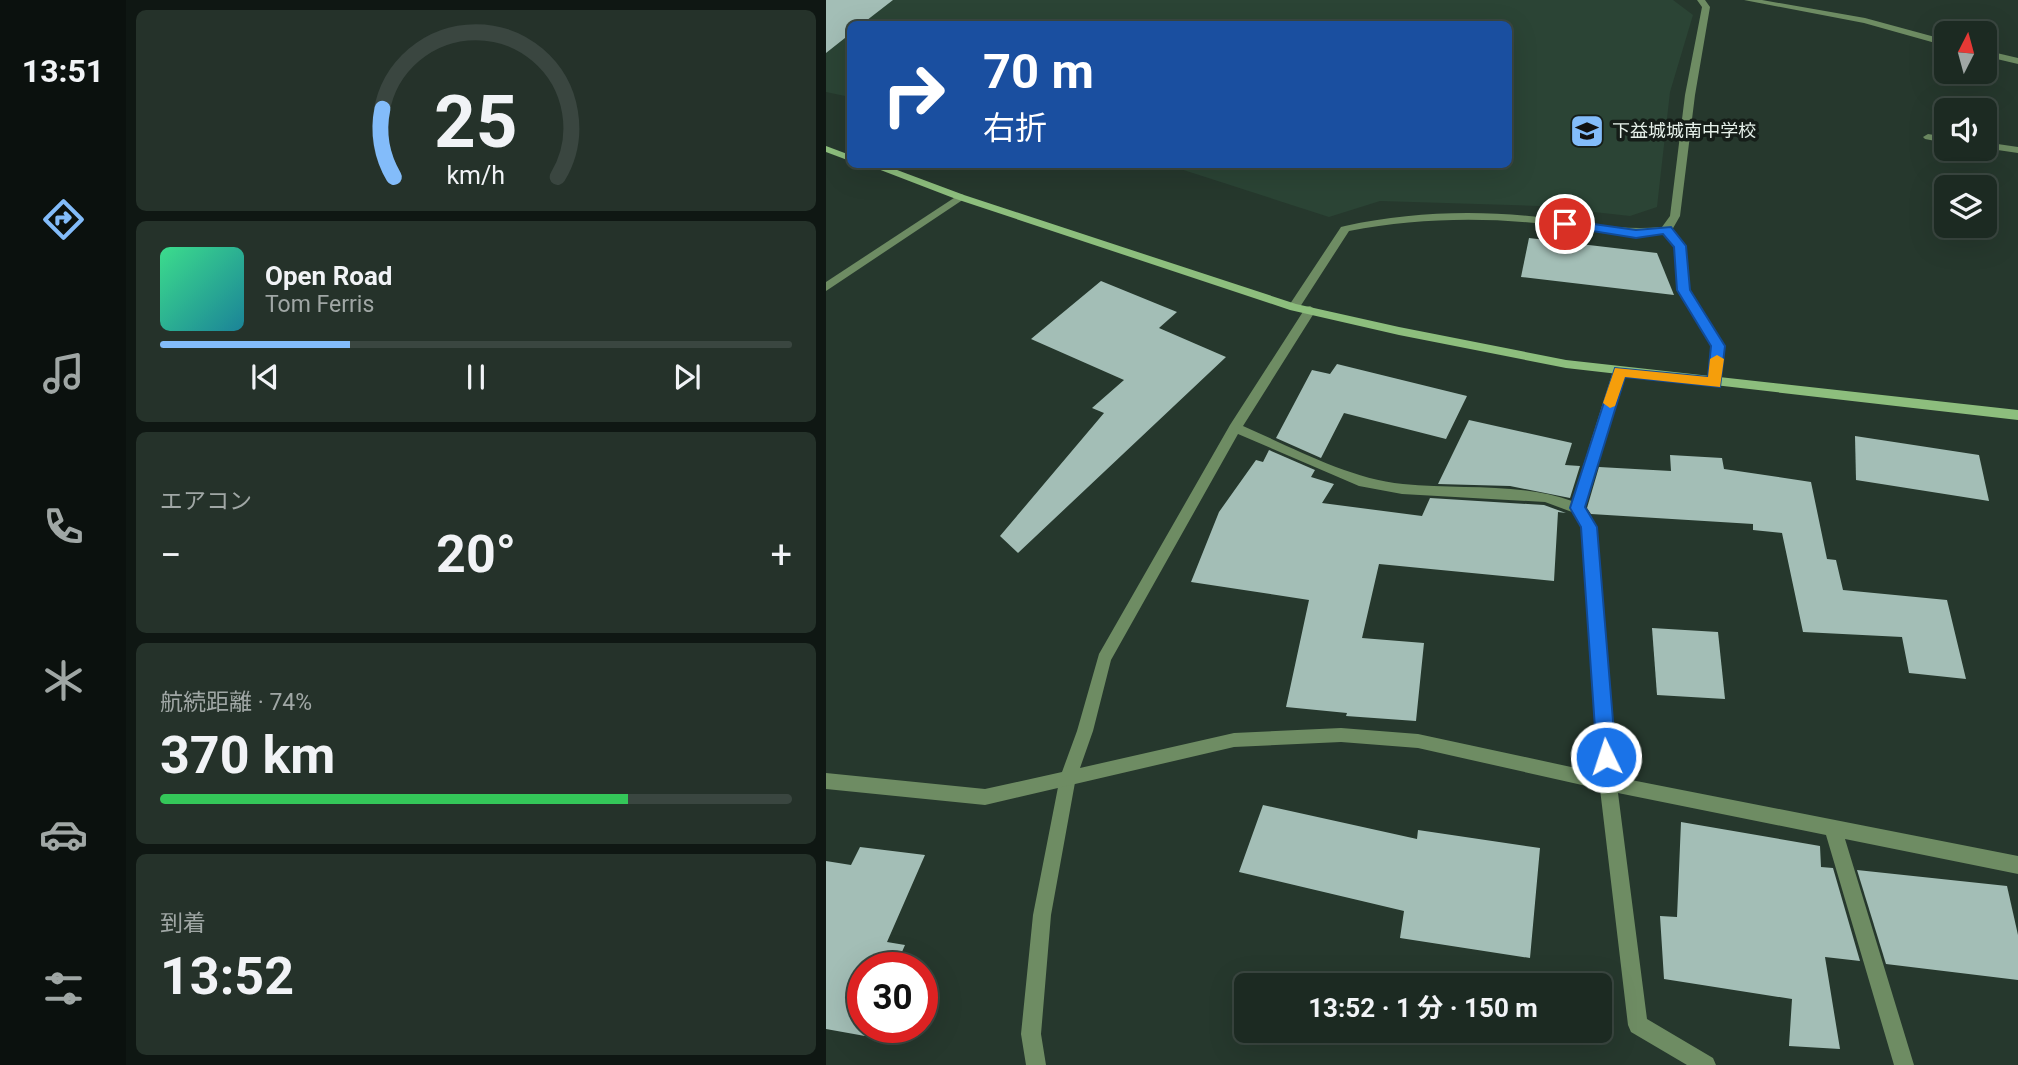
<!DOCTYPE html>
<html lang="ja">
<meta charset="utf-8">
<style>
:root{--surface:#1c2a22;--page:#25322a;--text:#f1f3f6;--muted:#a0a7a5;--line:#3a4640;--accent:#83bcfa}
body{margin:0;font-family:Roboto,"Noto Sans JP",sans-serif;background:var(--page);color:var(--text);height:100vh;display:flex;flex-direction:column;font-size:26px;white-space:nowrap}
*{box-sizing:border-box;margin:0}
p{font-size:23px;color:var(--muted)}
.icon{flex:none;width:38px;height:38px;fill:none;stroke:currentColor;stroke-width:2;stroke-linecap:round;stroke-linejoin:round}
.map{position:relative;flex:1;overflow:hidden}
.drawer{display:flex;flex-direction:column;gap:10px;padding:10px;background:#0f1713;width:700px}
.drawer>*{flex:none}
.top-card{position:absolute;left:21px;top:21px;width:665px;height:147px;border-radius:10px;box-shadow:0 7px 28px #0002,0 0 0 2px var(--line);background:#1a4fa0;color:#fff;overflow:hidden}
.needle{width:46px;rotate:6deg}
.fabs{position:absolute;left:1108px;top:21px;display:grid;gap:14px}
.fabs a{display:grid;place-items:center;width:63px;height:63px;border-radius:10px;background:var(--surface);box-shadow:0 7px 28px #0002,0 0 0 2px var(--line);font-size:35px}
.speed{position:absolute;left:21px;top:952px;display:flex;gap:14px;font-size:35px;font-weight:700;text-align:center}
.speed>*{display:grid;place-content:center;width:91px;height:91px;border-radius:50%;background:var(--surface);box-shadow:0 7px 28px #0002,0 0 0 2px var(--line);line-height:1}
.speed .limit{border:10px solid #d22;background:#fff;color:#111}
.pin{position:absolute;display:grid;place-items:center;width:60px;height:60px;color:#fff;margin:-30px;border:4px solid #fff;border-radius:50%;box-shadow:0 2px 7px #0007}
.me{position:absolute;width:77px;margin:-38px;rotate:356deg;stroke-linejoin:round;filter:drop-shadow(0 0 5px #0008)}
.turn{display:flex;align-items:center;gap:24px;height:147px;padding:0 21px;font-size:32px}
.turn .icon{width:91px;height:91px;stroke-width:2.5}
.turn b{display:block;font-size:49px;line-height:60px}
.big{font-size:52px;font-weight:700;line-height:1.1}
.drawer .card{flex:1;display:flex;flex-direction:column;justify-content:center;gap:10px;min-width:0;padding:0 24px;border-radius:10px;background:var(--page)}
.drawer .dial{align-items:center;gap:0}
.dial svg{height:182px;overflow:visible;fill:none;stroke:var(--line);stroke-width:7;stroke-linecap:round;text-anchor:middle}
.dial text{fill:var(--text);stroke:none}
.song{display:flex;align-items:center;gap:21px}
.cover{width:84px;height:84px;border-radius:10px;background:linear-gradient(135deg,hsl(150 70% 55%),hsl(190 70% 35%))}
.played{height:7px;border-radius:4px;background:linear-gradient(90deg,var(--accent) 30%,var(--line) 30%)}
.keys{display:flex;justify-content:space-around;direction:ltr}
.heat{display:flex;justify-content:space-between;align-items:center;font-size:38px;direction:ltr}
.charge{height:10px;border-radius:5px;background:linear-gradient(90deg,#34c759 74%,var(--line) 0)}
.trip{position:absolute;left:408px;top:973px;width:378px;height:70px;border-radius:10px;background:var(--surface);box-shadow:0 7px 28px #0002,0 0 0 2px var(--line);font-weight:700;line-height:70px;text-align:center}
main{display:flex;flex:1;min-height:0}
.menu{display:flex;flex-direction:column;width:126px;justify-content:space-around;align-items:center;background:#0b110e;color:var(--muted)}
.menu .icon{width:49px;height:49px}
.menu .current{color:var(--accent)}
.menu b{font-size:32px;color:var(--text)}
.map>svg:first-child{display:block}
.built{fill:#2b4435}
.building{fill:#a3beb6}
.lines{fill:none;stroke-linecap:round;stroke-linejoin:round}
.lane{fill:#6e8c63;fill-rule:evenodd}
.street{fill:#6e8c63;fill-rule:evenodd}
.secondary{fill:#8dbe7d;fill-rule:evenodd}
.route{fill:#1a73e8;stroke:#114b97;stroke-width:2}
.slow{fill:#f59e0b}
.labels{text-anchor:middle;stroke-width:7;stroke-linejoin:round;paint-order:stroke}
.far-poi-label{font-size:18px;fill:#e5f0e9;stroke:#151d18;text-anchor:start}
</style>
<main>
<nav class="menu">
<b>13:51</b>
<svg class="icon current" aria-label="directions" viewBox="0 0 24 24"><path d="M12 3l9 9-9 9-9-9zM9 14v-3h6M13 9l2 2-2 2"/></svg>
<svg class="icon" aria-label="music" viewBox="0 0 24 24"><path d="M9 18V5l10-2v13"/><circle cx="6" cy="18" r="3"/><circle cx="16" cy="16" r="3"/></svg>
<svg class="icon" aria-label="phone" viewBox="0 0 24 24"><path d="M5 4h4l2 5-3 2q2 4 5 5l2-3 5 2v4C11 20 4 13 5 4z"/></svg>
<svg class="icon" aria-label="climate" viewBox="0 0 24 24"><path d="M12 3v18M4 7l16 10M4 17L20 7"/></svg>
<svg class="icon" aria-label="car" viewBox="0 0 24 24"><path d="M5 17H2v-5l4-1 3-4h7l3 4 3 1v5h-3M9 17h6M6 11h13"/><circle cx="7" cy="17" r="2"/><circle cx="17" cy="17" r="2"/></svg>
<svg class="icon" aria-label="filters" viewBox="0 0 24 24"><path d="M4 7h16M4 17h16"/><circle cx="9" cy="7" r="2"/><circle cx="15" cy="17" r="2"/></svg>
</nav>
<section class="drawer">
<div class="card dial"><svg viewBox="0 0 100 80">
<path d="M14 69A42 42 0 1 1 86 69"/>
<path d="M14 69A42 42 0 0 1 9 39" stroke="#83bcfa"/>
<text x="50" y="56" font-size="32" font-weight="700">25</text>
<text x="50" y="72" font-size="11">km/h</text>
</svg></div>
<div class="card">
<div class="song"><i class="cover"></i><div><b>Open Road</b><p>Tom Ferris</p></div></div>
<div class="played"></div>
<div class="keys"><svg class="icon" aria-label="previous" viewBox="0 0 24 24"><path d="M18 5L8 12l10 7zM5 5v14"/></svg><svg class="icon" aria-label="pause" viewBox="0 0 24 24"><path d="M8 5v14M16 5v14"/></svg><svg class="icon" aria-label="next" viewBox="0 0 24 24"><path d="M6 5l10 7-10 7zM19 5v14"/></svg></div>
</div>
<div class="card"><p>エアコン</p>
<div class="heat"><a>−</a><b class="big">20°</b><a>+</a></div>
</div>
<div class="card"><p>航続距離 · 74%</p><b class="big">370 km</b><div class="charge"></div></div>
<div class="card"><p>到着</p><b class="big">13:52</b></div>
</section>
<div class="map">
<svg width="1192" height="1065" viewBox="0 0 1192 1065">
<rect width="100%" height="100%" fill="#26382d"/>
<polygon class="built" points="0,0 847,0 867,15 844,92 831,207 804,216 713,206 554,201 503,217 342,165 682,164 682,24 24,24 24,97 0,92"/>
<g class="building">
<polygon points="0,0 67,0 36,24 24,24 24,34 0,53"/>
<polygon points="703,238 831,253 848,295 695,277"/>
<polygon points="275,281 351,312 333,328 400,357 192,553 174,536 278,413 266,408 298,380 205,339"/>
<polygon points="511,364 641,396 620,439 518,413 495,458 450,438 486,370 504,374"/>
<polygon points="643,420 746,443 739,465 754,466 744,498 684,486 612,484"/>
<polygon points="1029,436 1153,455 1163,501 1030,480"/>
<polygon points="443,450 489,470 485,477 508,484 496,503 596,516 604,498 718,505 740,513 732,512 728,581 553,564 536,638 598,643 590,721 520,716 521,713 460,707 483,600 365,582 393,512 430,460 437,462"/>
<polygon points="844,455 896,458 898,469 985,482 1001,559 1010,560 1017,590 1121,600 1140,679 1083,673 1076,637 977,632 956,533 927,530 927,524 765,514 761,508 773,467 845,471"/>
<polygon points="826,628 892,632 899,699 831,695"/>
<polygon points="437,805 591,839 592,830 714,848 704,958 574,938 578,911 413,872"/>
<polygon points="855,822 994,846 995,867 1007,868 1034,961 999,957 1014,1049 963,1046 966,999 838,979 834,916 851,917"/>
<polygon points="34,847 99,855 61,942 79,945 69,968 37,968 37,1027 43,1027 39,1036 0,1029 0,861 25,865"/>
<polygon points="1031,870 1181,886 1192,935 1192,980 1060,964"/>
</g>
<g class="lines">
<polygon class="lane" points="242,769 248,772 250,777 225,915 215,1034 220,1065 200,1065 195,1034 207,915 234,777 236,772"/>
<g class="street">
<path d="M 871,0 L 879,0 L 884,7 L 869,95 L 854,216 L 846,230 L 859,246 L 864,290 L 898,346 L 893,386 L 885,386 L 883,383 L 886,346 L 852,290 L 849,247 L 837,233 C 794,237 752,227 709,223 C 647,217 585,219 523,231 L 472,310 L 464,310 L 464,304 L 515,227 L 519,226 C 583,212 648,210 713,217 C 754,222 794,231 836,227 L 844,216 L 859,95 L 876,7 Z"/>
<polygon points="918,0 936,0 1039,18 1120,40 1120,46 1038,23"/>
<polygon points="1158,50 1192,58 1192,64 1158,56"/>
<polygon points="1102,134 1120,137 1120,143 1099,139 1097,137"/>
<polygon points="1158,142 1192,147 1192,153 1158,148"/>
<polygon points="134,194 138,195 138,199 0,291 0,282"/>
<path d="M 484,306 L 490,310 L 417,426 C 468,448 521,478 577,484 C 633,490 693,482 746,501 L 787,371 L 789,368 L 797,368 L 799,371 L 758,508 L 770,527 L 790,777 L 1192,856 L 1192,874 L 1019,839 L 1088,1065 L 1068,1065 L 1000,835 L 792,793 L 821,1019 L 887,1058 L 890,1065 L 861,1065 L 805,1032 L 802,1025 L 774,789 L 592,748 L 515,742 L 408,747 L 159,805 L 0,789 L 0,773 L 159,789 L 236,772 L 251,731 L 273,654 L 404,425 L 480,307 ZM 412,434 L 533,486 L 576,494 L 719,502 L 746,512 L 756,528 L 773,773 L 592,734 L 515,728 L 408,733 L 254,768 L 267,731 L 285,660 Z"/>
</g>
<g class="secondary">
<polygon points="0,146 24,155 24,161 0,152"/>
<polygon points="39,164 55,164 138,195 470,304 573,327 740,360 1192,410 1192,420 740,368 573,335 464,310 130,199"/>
</g>
</g>
<polygon class="route" points="739,220 810,230 845,227 860,246 864,290 899,346 894,387 799,377 759,507 771,527 790,757 787,763 780,766 774,763 771,757 755,527 744,508 789,368 882,377 885,346 851,290 848,247 837,234 810,238 735,226 735,221"/>
<polygon class="slow" points="891,355 898,359 894,387 799,377 789,406 784,408 777,403 789,368 882,377 884,359"/>
<defs>
<g id="school-square" transform="scale(1.75)"><rect x="-9" y="-9" width="18" height="18" rx="4" fill="#83bcfa" stroke="#151d18"/><path d="M0-5L7-2L0 1L-7-2ZM-4 1L0 2.5L4 1V4Q0 6-4 4Z" fill="#111"/></g>
</defs>
<g fill-rule="evenodd">
<use href="#school-square" x="761" y="131"/>
</g>
<g class="labels">
<g class="far-poi-label">
<text x="786" y="137">下益城城南中学校</text>
</g>
</g>
</svg>
<div class="fabs">
<a><svg class="needle" viewBox="-14 -14 28 28"><path d="M0-13l5 13h-10z" fill="#e53935"/><path d="M0 13l5-13h-10z" fill="#a0a7a5"/></svg></a>
<a><svg class="icon" aria-label="sound" viewBox="0 0 24 24"><path d="M4 9h4l5-4v14l-5-4H4zM17 9q2 3 0 6"/></svg></a>
<a><svg class="icon" aria-label="layers" viewBox="0 0 24 24"><path d="M12 4l9 5-9 5-9-5zM3 14l9 5 9-5"/></svg></a>
</div>
<div class="speed"><div class="limit">30</div></div>
<div class="pin" style="left:739px;top:224px;background:#d93025"><svg class="icon" aria-label="arrive" viewBox="0 0 24 24"><path d="M6 21V4h12l-3 4 3 4H6"/></svg></div>
<svg class="me" style="left:780px;top:757px" viewBox="-20 -20 40 40"><circle r="17" fill="#1a73e8" stroke="#fff" stroke-width="3"/><path d="M0-11L8 9 0 5-8 9z" fill="#fff"/></svg>
<div class="trip">13:52 · 1 分 · 150 m</div>
<div class="top-card">
<div class="turn"><svg class="icon" aria-label="right" viewBox="0 0 24 24"><path d="M7 20v-9h11M14 6l5 5-5 5"/></svg><div><b>70 m</b>右折</div></div>
</div>
</div>
</main>
